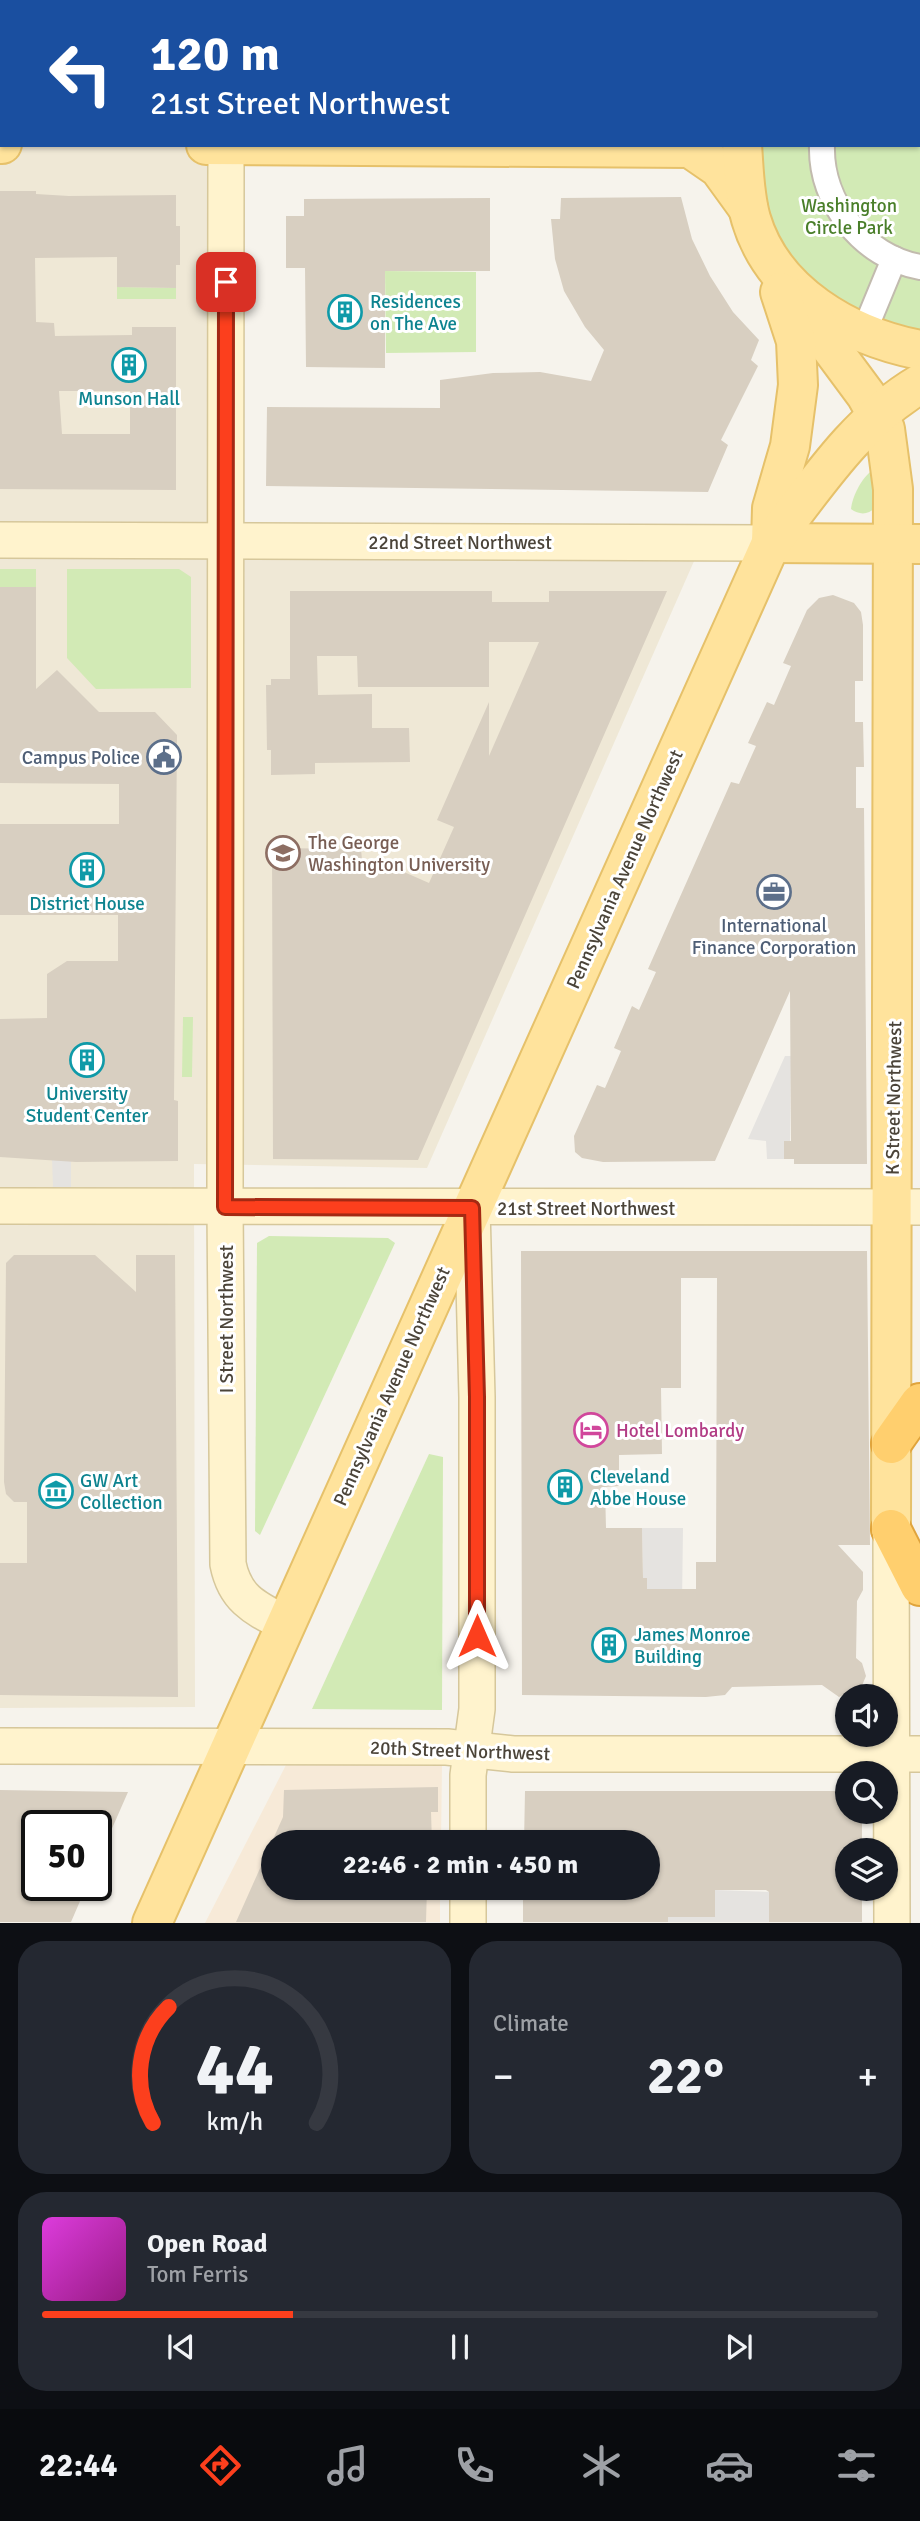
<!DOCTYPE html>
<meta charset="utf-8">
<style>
:root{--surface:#171b24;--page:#242831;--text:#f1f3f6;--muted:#9ea1a6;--line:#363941;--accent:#fc3f1d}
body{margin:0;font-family:Signika,sans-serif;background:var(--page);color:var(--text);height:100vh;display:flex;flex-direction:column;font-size:26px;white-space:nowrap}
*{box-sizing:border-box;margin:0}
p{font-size:23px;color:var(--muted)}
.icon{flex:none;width:38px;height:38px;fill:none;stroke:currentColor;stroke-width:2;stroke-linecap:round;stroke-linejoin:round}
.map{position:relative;height:1923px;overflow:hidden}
.drawer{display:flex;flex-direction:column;gap:18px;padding:18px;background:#0d0f14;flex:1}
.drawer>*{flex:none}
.guide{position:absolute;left:0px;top:0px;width:920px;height:147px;box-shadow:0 2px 5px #0004;background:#1a4fa0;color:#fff;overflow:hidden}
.fabs{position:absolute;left:835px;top:1684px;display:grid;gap:14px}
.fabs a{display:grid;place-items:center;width:63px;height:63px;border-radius:50%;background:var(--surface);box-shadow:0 2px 5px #0004;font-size:35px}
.speed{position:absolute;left:21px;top:1810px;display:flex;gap:14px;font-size:35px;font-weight:700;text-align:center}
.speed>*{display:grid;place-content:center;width:91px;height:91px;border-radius:50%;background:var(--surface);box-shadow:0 2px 5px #0004;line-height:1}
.speed .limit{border:4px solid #111;border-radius:10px;background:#fff;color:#111}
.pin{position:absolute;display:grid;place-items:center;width:60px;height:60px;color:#fff;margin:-30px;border-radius:14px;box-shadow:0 4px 10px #0006}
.me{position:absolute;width:77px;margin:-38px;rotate:0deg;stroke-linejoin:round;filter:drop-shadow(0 0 5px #0008)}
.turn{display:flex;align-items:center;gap:24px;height:147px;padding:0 35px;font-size:32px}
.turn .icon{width:91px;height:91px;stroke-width:2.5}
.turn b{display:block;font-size:49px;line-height:60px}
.big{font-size:52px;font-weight:800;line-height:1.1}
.drawer .widget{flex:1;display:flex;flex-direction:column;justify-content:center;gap:10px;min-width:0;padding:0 24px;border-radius:28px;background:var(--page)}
.drawer .dial{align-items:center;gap:0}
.dial svg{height:182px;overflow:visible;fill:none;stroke:var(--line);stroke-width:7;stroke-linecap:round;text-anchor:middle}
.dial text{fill:var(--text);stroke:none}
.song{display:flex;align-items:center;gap:21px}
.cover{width:84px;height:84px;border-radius:10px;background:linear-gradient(135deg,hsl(300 70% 55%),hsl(310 70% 35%))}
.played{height:7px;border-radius:4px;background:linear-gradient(90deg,var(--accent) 30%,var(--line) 30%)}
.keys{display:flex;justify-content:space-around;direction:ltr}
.heat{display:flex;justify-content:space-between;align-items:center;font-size:38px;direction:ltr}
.drawer .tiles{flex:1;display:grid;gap:18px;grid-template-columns:1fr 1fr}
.widget:last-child{grid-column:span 2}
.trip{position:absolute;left:261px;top:1830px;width:399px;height:70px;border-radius:35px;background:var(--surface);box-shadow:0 2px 5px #0004;font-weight:800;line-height:70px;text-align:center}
.tabs{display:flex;height:112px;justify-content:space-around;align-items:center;background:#090b0e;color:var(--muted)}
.tabs .icon{width:49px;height:49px}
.tabs .active{color:var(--accent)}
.tabs b{font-size:32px;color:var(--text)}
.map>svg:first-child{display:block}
.commercial{fill:#f7ead8}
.education{fill:#efe8d6}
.green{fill:#d2eab5}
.parking{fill:#e5e3e0}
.building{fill:#d8cfc1;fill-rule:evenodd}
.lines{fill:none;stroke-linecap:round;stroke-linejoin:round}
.street-casing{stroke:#c2bbae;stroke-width:28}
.secondary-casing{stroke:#d6c79b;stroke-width:38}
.primary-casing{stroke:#e6c16a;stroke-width:42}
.highway-casing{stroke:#e0a43c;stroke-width:42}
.street{stroke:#fff;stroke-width:24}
.secondary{stroke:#fff3cd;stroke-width:35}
.primary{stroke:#ffe39c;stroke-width:38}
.highway{stroke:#ffcf6e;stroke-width:38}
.route-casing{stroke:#a42913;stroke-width:18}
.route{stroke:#fc3f1d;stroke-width:12}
.labels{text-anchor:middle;stroke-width:6;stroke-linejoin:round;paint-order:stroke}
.park-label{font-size:19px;fill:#4a7f2a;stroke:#fff}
.culture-label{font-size:19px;fill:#0d838f;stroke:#fff;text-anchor:start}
.street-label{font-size:19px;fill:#4b4439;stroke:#fff}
.service-label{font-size:19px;fill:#4e5e75;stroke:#fff;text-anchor:end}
.education-label{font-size:19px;fill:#785e54;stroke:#fff;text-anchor:start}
.hotel-label{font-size:19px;fill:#b23c85;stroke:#fff;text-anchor:start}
</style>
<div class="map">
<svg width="920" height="1923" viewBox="0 0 920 1923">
<rect width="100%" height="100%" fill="#f6f3ec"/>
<polygon class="commercial" points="286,1765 442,1765 441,1843 273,1843 273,1888 440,1888 440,1922 205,1923"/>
<polygon class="education" points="0,0 749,0 2,2 2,145 690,145 227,146 225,540 702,543 427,1168 194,1164 195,1707 0,1708"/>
<g class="green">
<polygon points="828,0 920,0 920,337 884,328 808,279 784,247 767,212 757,145 919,145 919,2 826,2"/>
<polygon points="385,271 476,272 476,352 386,353"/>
<polygon points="117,287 176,288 176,299 117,299"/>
<path d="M 872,471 L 875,472 L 875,508 C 868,515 859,515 851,509 C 852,497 862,477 872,471 Z"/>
<rect x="0" y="569" width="36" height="18"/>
<polygon points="67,569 179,569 191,577 191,688 96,689 67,658"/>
<polygon points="183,1017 193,1017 192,1077 182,1077"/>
<polygon points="269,1236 388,1238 395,1243 260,1535 255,1531 257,1243"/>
<polygon points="429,1454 443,1457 442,1710 312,1709"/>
</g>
<g class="parking">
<polygon points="785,1056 791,1056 790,1141 784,1142 784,1159 767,1159 766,1141 748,1139"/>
<polygon points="52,1158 71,1158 71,1187 74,1191 50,1191 53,1186"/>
<polygon points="642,1528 683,1528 682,1603 647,1589 647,1578 643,1578"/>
<polygon points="715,1890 769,1892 769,1922 668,1922 668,1917"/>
</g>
<g class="building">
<path d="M 0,191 L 36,191 L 36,194 L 69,196 L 176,195 L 176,226 L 180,226 L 180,265 L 176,265 L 176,288 L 117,287 L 117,257 L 35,258 L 36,322 L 54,323 L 55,336 L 132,335 L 132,327 L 176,327 L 176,490 L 0,489 ZM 59,391 L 130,391 L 130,434 L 62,434 Z"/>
<polygon points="681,197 692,239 710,276 733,312 759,340 751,360 758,366 721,440 728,445 708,492 266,486 267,407 440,408 440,380 493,373 540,372 591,381 604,350 585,327 564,291 555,259 551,219 560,219 561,198"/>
<polygon points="490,198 490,271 385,271 385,368 306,367 305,268 286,268 286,216 304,216 304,199"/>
<polygon points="0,587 36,587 36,689 57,670 99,712 155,712 177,735 174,1100 178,1101 178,1161 76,1162 0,1157 0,1019 47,1018 47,974 67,961 118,961 118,915 0,915 0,824 119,824 119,784 0,783"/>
<polygon points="290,591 492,591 492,602 549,602 549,591 667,591 418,1160 273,1159 272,848 361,849 362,860 379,861 429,883 454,827 437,820 489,702 489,756 539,642 489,642 489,687 358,687 357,656 317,656 318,695 372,694 372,728 409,728 410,762 315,763 315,774 271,775 271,750 267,750 266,685 271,685 271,679 290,679"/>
<polygon points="833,595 854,603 861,612 863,625 863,681 855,681 855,722 863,722 864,767 856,767 856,808 864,808 867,1164 794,1164 794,1159 784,1159 784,1141 791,1141 790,991 715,1161 603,1162 582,1158 575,1152 574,1136 597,1085 605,1088 621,1051 614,1048 632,1006 639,1010 656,972 648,969 731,782 739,784 756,746 748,743 767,702 774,705 791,666 783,663 807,610 819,598"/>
<path d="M 521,1251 L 867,1251 L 870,1545 L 838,1545 L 863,1572 L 863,1590 L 857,1601 L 856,1658 L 862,1663 L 866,1676 L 861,1688 L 839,1697 L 822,1685 L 732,1687 L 725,1695 L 706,1697 L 522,1695 ZM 681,1278 L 717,1278 L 716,1562 L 696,1562 L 696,1589 L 647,1589 L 647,1578 L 643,1578 L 642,1528 L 606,1528 L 605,1487 L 619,1486 L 619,1455 L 662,1454 L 661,1388 L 681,1388 Z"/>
<polygon points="14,1255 95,1255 136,1292 136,1255 175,1255 178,1697 0,1695 0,1563 27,1563 27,1502 14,1502 6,1494 4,1482 6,1263"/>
<polygon points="438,1787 438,1812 431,1812 432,1843 273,1843 273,1888 427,1888 426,1922 236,1922 283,1817 284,1790"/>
<polygon points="0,1790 128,1792 96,1865 96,1825 37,1825 37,1885 87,1885 71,1922 0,1922"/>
<polygon points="525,1791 847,1791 847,1811 862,1811 862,1850 847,1850 847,1888 862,1888 862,1922 769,1922 769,1892 766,1890 715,1890 715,1917 668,1917 668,1922 523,1922 523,1888 648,1888 648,1843 524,1843"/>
</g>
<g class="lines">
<g class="street-casing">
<g id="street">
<polyline points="919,27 920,27"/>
<path d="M 822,145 C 820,203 864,257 920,267"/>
<polyline points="868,322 894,259"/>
</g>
</g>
<g class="secondary-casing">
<g id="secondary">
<polyline points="744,0 746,2"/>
<path d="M 226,146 L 225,1207 L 228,1564 C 235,1599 255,1608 284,1623"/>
<polyline points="0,540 771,543"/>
<polyline points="0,1206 920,1207"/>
<polyline points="891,1529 892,1923"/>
<polyline points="0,1746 447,1747 513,1754 920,1754"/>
<polyline points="468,1843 468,1775 477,1709 477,1397 472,1208"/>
<polyline points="468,1923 468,1888"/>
</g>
</g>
<g class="primary-casing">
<g id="primary">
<polyline points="790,2 792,0"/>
<polyline points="0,144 2,144"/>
<polyline points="206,145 690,148 719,168 748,208"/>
<path d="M 742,145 C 744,170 744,195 751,219 C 773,293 848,336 920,350"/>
<polyline points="803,298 823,337 866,395 885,429 893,489 891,1529"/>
<polyline points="771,543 772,508 790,446 798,385 796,341 780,292"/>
<polyline points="771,543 919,544"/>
<path d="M 152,1923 L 771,543 C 815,486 857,421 920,384"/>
</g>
</g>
<g class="highway-casing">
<g id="highway">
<polyline points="891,1444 920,1403"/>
<polyline points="891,1529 920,1586"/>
</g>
</g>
<use href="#street" class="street"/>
<use href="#secondary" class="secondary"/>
<use href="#primary" class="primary"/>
<use href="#highway" class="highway"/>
</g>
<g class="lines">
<g class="route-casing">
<polyline id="route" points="226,282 225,1207 472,1208 477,1397 477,1636"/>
</g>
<use href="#route" class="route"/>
</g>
<defs>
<g id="building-ring" transform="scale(1.75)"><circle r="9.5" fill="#fff" stroke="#0f9aa8" stroke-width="1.5"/><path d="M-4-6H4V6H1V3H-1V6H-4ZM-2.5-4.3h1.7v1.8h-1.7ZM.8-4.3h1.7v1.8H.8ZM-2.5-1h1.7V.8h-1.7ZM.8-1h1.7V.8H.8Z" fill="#0f9aa8"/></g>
<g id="civic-ring" transform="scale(1.75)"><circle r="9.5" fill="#fff" stroke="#5c6f8a" stroke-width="1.5"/><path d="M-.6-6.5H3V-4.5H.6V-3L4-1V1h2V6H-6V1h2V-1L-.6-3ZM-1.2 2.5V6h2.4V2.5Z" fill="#5c6f8a"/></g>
<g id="university-ring" transform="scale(1.75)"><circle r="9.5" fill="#fff" stroke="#8d6e63" stroke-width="1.5"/><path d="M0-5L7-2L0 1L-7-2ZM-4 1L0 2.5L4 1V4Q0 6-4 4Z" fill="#8d6e63"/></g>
<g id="office-ring" transform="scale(1.75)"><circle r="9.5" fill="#fff" stroke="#5c6f8a" stroke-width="1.5"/><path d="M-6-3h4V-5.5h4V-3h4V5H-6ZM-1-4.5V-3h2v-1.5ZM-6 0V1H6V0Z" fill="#5c6f8a"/></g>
<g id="hotel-ring" transform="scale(1.75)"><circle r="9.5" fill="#fff" stroke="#d1479c" stroke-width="1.5"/><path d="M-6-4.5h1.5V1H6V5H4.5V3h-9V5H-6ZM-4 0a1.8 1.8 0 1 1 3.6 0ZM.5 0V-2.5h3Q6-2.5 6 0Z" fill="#d1479c"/></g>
<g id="museum-ring" transform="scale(1.75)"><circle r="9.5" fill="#fff" stroke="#0f9aa8" stroke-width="1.5"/><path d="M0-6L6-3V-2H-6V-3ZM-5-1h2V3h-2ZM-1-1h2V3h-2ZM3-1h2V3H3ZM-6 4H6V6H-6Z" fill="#0f9aa8"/></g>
</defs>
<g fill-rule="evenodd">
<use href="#building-ring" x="345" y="312"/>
<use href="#building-ring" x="129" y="365"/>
<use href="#civic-ring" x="164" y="757"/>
<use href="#university-ring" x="283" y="853"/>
<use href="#building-ring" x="87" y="870"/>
<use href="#office-ring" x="774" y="892"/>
<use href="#building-ring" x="87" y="1060"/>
<use href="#hotel-ring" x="591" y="1430"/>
<use href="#building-ring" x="565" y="1487"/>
<use href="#museum-ring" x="56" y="1491"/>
<use href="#building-ring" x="609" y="1645"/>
</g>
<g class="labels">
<g class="park-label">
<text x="849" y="212">Washington<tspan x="849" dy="22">Circle Park</tspan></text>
</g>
<g class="culture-label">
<text x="370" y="308">Residences<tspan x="370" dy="22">on The Ave</tspan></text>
<text x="129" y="405" text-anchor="middle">Munson Hall</text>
<text x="87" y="910" text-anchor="middle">District House</text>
<text x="87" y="1100" text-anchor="middle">University<tspan x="87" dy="22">Student Center</tspan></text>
<text x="590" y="1483">Cleveland<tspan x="590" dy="22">Abbe House</tspan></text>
<text x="80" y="1487">GW Art<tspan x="80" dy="22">Collection</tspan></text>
<text x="634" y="1641">James Monroe<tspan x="634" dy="22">Building</tspan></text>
</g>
<g class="street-label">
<text x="460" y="549">22nd Street Northwest</text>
<text transform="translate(624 869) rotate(-66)" y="7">Pennsylvania Avenue Northwest</text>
<text transform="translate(893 1098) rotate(-89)" y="7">K Street Northwest</text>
<text x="586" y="1215">21st Street Northwest</text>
<text transform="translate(226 1319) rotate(-90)" y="7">I Street Northwest</text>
<text transform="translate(391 1386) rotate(-66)" y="7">Pennsylvania Avenue Northwest</text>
<text transform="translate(460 1750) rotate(2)" y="7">20th Street Northwest</text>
</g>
<g class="service-label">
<text x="140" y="764">Campus Police</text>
<text x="774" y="932" text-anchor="middle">International<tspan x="774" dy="22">Finance Corporation</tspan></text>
</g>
<g class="education-label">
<text x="308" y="849">The George<tspan x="308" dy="22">Washington University</tspan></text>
</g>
<g class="hotel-label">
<text x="616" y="1437">Hotel Lombardy</text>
</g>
</g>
</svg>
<div class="fabs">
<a><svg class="icon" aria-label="sound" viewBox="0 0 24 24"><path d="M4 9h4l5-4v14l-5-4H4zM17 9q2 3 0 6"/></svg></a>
<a><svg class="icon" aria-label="search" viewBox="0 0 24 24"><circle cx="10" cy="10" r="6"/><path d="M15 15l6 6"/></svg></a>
<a><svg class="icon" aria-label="layers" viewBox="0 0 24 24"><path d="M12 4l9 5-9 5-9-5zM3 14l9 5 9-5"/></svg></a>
</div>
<div class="speed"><div class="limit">50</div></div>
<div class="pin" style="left:226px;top:282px;background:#d93025"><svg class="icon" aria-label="arrive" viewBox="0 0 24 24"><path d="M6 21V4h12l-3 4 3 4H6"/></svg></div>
<svg class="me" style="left:477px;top:1636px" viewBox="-20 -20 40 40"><path d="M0-17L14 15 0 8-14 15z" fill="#fc3f1d" stroke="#fff" stroke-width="4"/></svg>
<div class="trip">22:46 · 2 min · 450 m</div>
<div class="guide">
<div class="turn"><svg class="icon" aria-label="left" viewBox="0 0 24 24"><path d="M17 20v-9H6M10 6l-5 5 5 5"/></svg><div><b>120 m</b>21st Street Northwest</div></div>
</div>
</div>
<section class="drawer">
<div class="tiles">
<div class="widget dial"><svg viewBox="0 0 100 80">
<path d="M14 69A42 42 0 1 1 86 69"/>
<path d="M14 69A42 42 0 0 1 21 18" stroke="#fc3f1d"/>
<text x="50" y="56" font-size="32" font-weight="700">44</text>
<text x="50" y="72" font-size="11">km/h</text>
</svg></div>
<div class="widget"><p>Climate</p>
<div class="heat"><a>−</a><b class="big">22°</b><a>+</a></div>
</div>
<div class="widget">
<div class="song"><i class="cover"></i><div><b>Open Road</b><p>Tom Ferris</p></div></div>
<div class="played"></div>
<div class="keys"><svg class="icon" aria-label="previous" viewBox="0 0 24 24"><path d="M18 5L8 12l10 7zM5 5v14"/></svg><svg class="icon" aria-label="pause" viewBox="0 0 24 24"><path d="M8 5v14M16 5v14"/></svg><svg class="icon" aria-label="next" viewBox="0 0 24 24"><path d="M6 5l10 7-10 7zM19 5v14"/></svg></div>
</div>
</div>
</section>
<nav class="tabs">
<b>22:44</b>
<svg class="icon active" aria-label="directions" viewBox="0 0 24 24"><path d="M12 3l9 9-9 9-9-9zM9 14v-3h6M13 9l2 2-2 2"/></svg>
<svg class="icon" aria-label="music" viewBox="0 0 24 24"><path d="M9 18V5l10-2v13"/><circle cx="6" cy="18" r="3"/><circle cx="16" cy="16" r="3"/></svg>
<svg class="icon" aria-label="phone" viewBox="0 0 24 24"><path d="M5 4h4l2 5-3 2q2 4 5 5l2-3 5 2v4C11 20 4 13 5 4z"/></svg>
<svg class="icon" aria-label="climate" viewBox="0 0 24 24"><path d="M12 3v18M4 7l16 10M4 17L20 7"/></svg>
<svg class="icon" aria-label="car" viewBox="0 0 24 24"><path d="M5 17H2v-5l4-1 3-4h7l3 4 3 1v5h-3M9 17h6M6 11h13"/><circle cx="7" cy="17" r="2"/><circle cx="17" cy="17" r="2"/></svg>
<svg class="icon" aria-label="filters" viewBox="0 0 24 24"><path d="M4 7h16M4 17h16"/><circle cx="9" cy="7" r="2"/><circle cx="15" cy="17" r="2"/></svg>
</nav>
